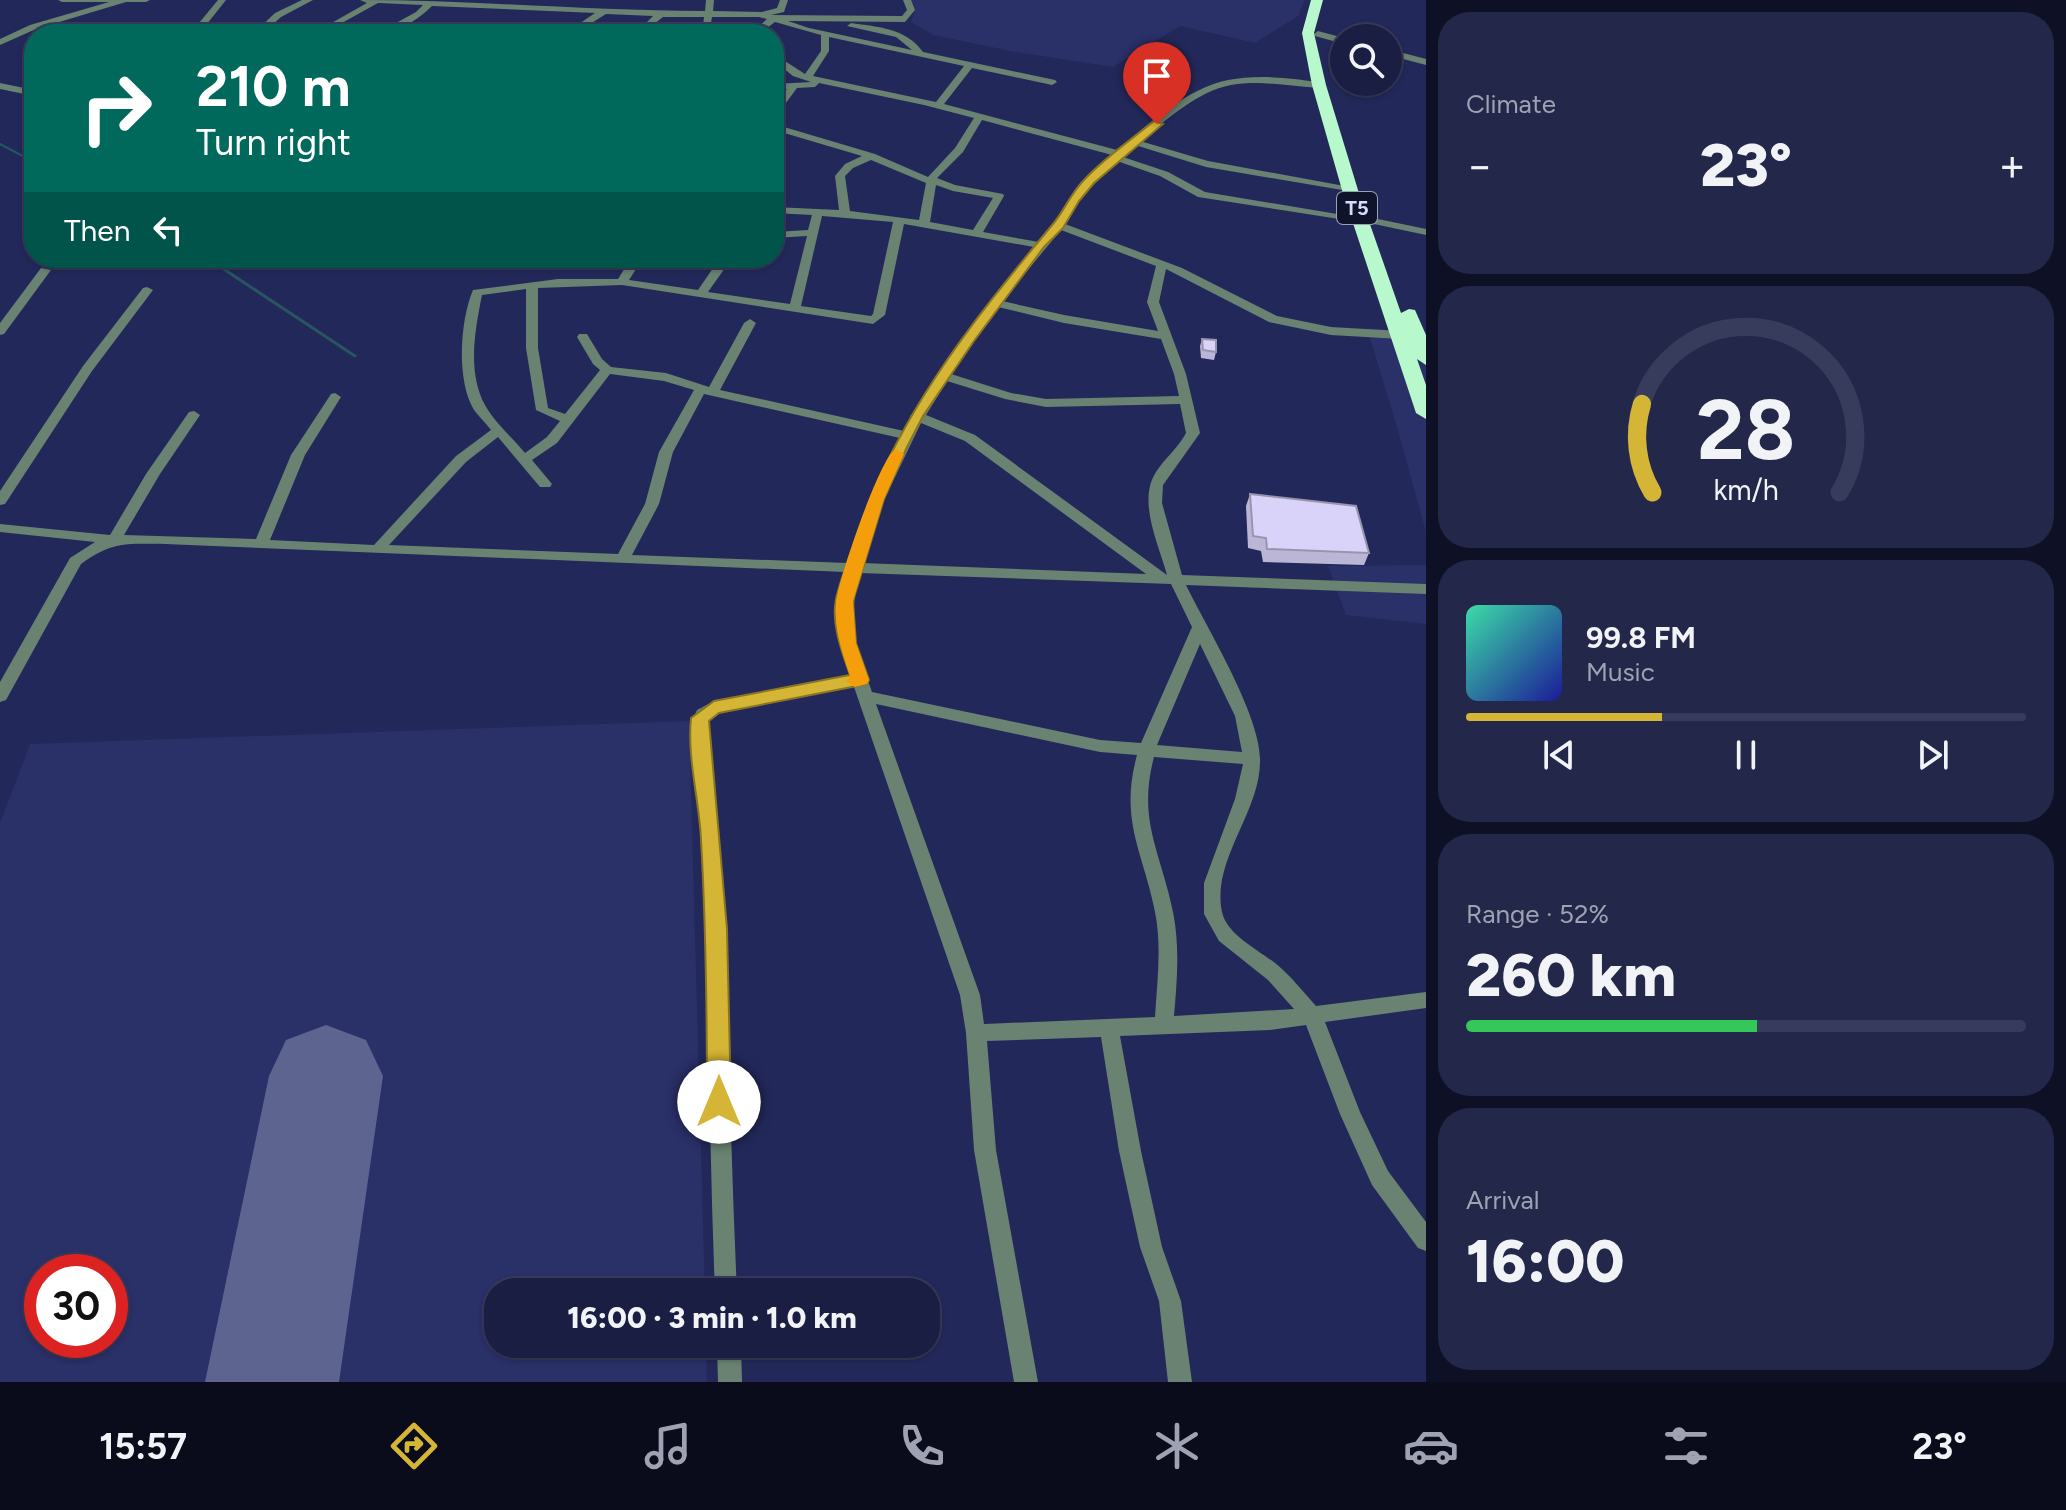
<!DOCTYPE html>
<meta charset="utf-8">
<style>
:root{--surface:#1a1e43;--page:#23274a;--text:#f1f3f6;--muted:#9fa2b2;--line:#383c5c;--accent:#d5b535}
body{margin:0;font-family:Figtree,sans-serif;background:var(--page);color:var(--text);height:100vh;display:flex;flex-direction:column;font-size:30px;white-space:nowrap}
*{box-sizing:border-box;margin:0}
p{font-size:26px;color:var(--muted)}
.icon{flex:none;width:44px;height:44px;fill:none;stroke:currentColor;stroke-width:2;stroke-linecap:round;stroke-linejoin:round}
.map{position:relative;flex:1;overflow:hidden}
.details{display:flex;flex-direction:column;gap:12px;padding:12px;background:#0e1025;width:640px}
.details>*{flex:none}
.banner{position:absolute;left:24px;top:24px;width:760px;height:244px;border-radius:32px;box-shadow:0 2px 6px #0004,0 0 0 2px var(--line);background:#00695c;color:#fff;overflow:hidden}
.controls{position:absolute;left:1330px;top:24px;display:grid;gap:16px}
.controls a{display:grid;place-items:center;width:72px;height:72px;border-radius:50%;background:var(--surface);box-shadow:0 2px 6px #0004,0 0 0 2px var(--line);font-size:40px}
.speed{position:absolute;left:24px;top:1254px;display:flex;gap:16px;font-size:40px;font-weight:700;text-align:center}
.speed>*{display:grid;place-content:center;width:104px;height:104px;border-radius:50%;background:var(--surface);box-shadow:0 2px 6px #0004,0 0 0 2px var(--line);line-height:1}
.speed .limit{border:12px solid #d22;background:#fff;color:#111}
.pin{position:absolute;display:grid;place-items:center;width:68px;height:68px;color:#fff;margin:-82px -34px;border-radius:50% 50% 50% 0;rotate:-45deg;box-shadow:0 0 8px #0007}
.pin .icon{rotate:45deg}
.me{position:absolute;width:88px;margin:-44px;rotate:0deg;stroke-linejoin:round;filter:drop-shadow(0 0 6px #0008)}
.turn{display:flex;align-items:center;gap:28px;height:168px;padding:0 40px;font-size:36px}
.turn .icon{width:104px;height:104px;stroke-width:2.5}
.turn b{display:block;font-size:56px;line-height:68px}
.then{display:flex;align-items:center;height:76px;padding:0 40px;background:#0003;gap:16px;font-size:30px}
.big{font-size:60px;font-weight:800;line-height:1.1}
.details .widget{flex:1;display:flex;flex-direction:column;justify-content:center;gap:12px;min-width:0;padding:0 28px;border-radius:32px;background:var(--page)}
.details .dial{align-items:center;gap:0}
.dial svg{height:208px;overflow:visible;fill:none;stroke:var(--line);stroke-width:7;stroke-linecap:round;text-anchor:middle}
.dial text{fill:var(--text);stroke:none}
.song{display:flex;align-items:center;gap:24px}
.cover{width:96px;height:96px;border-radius:12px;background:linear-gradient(135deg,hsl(160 70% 55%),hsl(240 70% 35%))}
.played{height:8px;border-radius:4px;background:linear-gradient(90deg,var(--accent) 35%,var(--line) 35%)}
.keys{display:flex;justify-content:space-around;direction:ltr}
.heat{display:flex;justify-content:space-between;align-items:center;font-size:44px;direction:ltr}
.charge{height:12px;border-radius:6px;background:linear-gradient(90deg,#34c759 52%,var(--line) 0)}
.trip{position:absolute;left:484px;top:1278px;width:456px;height:80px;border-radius:32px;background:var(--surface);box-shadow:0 2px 6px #0004,0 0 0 2px var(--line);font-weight:800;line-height:80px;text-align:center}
.menu{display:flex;height:128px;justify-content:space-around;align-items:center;background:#0a0c1b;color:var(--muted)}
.menu .icon{width:56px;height:56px}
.menu .active{color:var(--accent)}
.menu b{font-size:36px;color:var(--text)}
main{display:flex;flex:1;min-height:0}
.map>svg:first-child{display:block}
.built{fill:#2a3068;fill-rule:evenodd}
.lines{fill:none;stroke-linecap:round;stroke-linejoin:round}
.stream-far1{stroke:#285660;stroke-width:2}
.stream{stroke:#285660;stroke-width:3}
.runway{fill:#5e6490;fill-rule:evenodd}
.minor{fill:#698271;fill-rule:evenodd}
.highway{fill:#b8f8cd;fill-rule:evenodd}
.wall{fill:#bbb5d6}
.building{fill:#dad3f9;stroke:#9994ae;stroke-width:2}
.route{fill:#d5b535;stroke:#8a7622;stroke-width:2}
.slow{fill:#f59e0b}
.labels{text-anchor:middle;stroke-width:8;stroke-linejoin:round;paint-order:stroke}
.shield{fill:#10142a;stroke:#9aa0bc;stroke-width:2}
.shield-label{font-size:20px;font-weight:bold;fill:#d5dcfb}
</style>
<main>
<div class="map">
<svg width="1426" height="1382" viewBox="0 0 1426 1382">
<rect width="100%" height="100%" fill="#222859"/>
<g class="built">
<polygon points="910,0 1305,0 1298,16 1255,43 1180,26 1113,67 1010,51 933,35 911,22 915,11"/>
<polygon points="1367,328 1426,332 1426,532 1397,427"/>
<polygon points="1426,565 1426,624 1346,615 1328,566"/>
<path d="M 689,721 L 705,1292 L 498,1292 L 498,1344 L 706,1344 L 707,1382 L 0,1382 L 0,823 L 30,744 ZM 110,1272 L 110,1340 L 42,1340 L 42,1272 Z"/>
</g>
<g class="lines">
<polyline class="stream-far1" points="0,144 34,162"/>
<polyline class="stream" points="207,258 355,356"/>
<polygon class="runway" points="326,1025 366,1040 383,1076 339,1382 205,1382 269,1076 286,1040"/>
<g class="minor">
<polygon points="58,0 150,0 146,2 126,2 36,29 0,45 0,39 30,25 109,2 62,2"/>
<polygon points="218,0 226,0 199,34 190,34"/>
<polygon points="302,0 313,0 281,17 262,34 253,34 275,13"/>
<path d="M 360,0 C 475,0 590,11 705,11 L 706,0 L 714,0 L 713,11 L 762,12 L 777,8 L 780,0 L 788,0 L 784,12 L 771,15 L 902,16 L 907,10 L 903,0 L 911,0 L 915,10 L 905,22 L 788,21 L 809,28 L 912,50 L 896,37 L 847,26 L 851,23 C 878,27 906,28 923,52 L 1055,80 L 1057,82 L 1052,85 L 972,68 L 944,104 L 1117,150 C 1149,124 1187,88 1228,80 C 1258,74 1293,78 1322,83 L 1324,85 L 1319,88 C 1290,86 1260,80 1231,85 C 1198,91 1166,120 1140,141 L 1208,161 L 1350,187 L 1355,190 L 1354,192 L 1206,167 L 1135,145 L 1123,157 L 1168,172 L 1205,192 L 1361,218 L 1365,219 L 1365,223 L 1198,197 L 1160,176 L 1117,161 L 1079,200 L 1065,224 L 1182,268 L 1277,316 L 1331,327 L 1400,331 L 1406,335 L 1400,339 L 1331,335 L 1269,322 L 1166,269 L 1159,302 L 1186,374 L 1200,433 L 1163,485 L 1162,503 L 1182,575 L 1426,584 L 1426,594 L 1186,585 C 1207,628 1259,713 1260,758 C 1262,811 1211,859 1222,912 C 1228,938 1265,952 1283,970 C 1295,981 1305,994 1316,1006 L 1426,992 L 1426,1008 L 1325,1022 L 1360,1112 L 1388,1171 L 1426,1222 L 1426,1251 L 1418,1248 L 1372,1185 L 1340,1114 L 1306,1025 L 1270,1030 L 1120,1036 L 1141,1151 L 1162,1247 L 1181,1301 L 1192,1382 L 1168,1382 L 1159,1301 L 1140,1247 L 1119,1151 L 1101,1037 L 987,1041 L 996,1150 L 1038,1382 L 1014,1382 L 974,1150 L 966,1033 L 960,995 L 854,687 L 718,712 L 710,718 L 707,723 C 729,912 728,1102 737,1292 L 715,1292 C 707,1102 711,912 691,723 L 697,710 L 714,701 L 851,676 C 837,638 834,612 845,572 L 165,544 C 127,544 113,541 81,564 L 6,700 L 0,702 L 0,682 L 70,558 L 95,542 L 0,532 L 0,524 L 110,535 L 146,474 L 189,412 L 194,411 L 200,415 L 160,474 L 124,535 L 256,539 L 291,455 L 331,394 L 335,393 L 341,397 L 305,455 L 270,540 L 374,545 L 456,456 L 491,430 C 486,423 479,417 474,410 C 456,381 460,320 473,290 L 558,279 L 618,279 L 631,258 L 643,258 L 629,280 L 698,290 L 720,258 L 732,258 L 708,292 L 790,304 L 807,236 L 774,238 L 774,232 L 808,230 L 812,215 L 774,213 L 774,207 L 839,210 L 835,176 L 845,164 L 862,156 L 774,130 L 774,124 L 875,154 L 928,177 L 955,148 L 974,118 L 924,105 L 819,83 L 815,87 L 797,88 L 777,115 L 774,116 L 774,106 L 787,89 L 774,90 L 774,84 L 811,82 L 793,76 L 774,61 L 774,54 L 805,74 L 821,51 L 821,35 L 775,22 L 759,34 L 750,34 L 767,19 L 759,17 L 712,17 L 710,29 L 703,34 L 694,34 L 703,26 L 704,17 L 663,17 L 644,32 L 640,29 L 653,16 L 606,14 L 574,34 L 564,34 L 595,13 L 432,6 C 418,20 396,34 376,34 L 416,12 L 423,5 L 378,3 L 322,34 L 312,34 L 367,3 ZM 829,37 L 964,66 L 936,102 L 813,76 L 829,51 ZM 982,120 L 1112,155 L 1071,196 L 1054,224 L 1039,242 L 983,232 L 1004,196 L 1003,194 L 955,185 L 937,178 L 963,152 ZM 871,160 L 926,183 L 919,220 L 850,211 L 845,176 L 853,168 ZM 936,185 L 953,191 L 993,198 L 973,230 L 930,222 ZM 822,216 L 893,222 L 873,314 L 871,316 L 801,306 ZM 904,224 L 1034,247 L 969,330 L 914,412 L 910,416 L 911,418 L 904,431 L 720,390 L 756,323 L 750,319 L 744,323 L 709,387 L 666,373 L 611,367 L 602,359 L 587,334 L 579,334 L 577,337 L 593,364 L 600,370 L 565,414 L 548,408 L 538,348 L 538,288 L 622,285 L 873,324 L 885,315 ZM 1061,230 L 1156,266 L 1147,302 L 1158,331 L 1064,315 L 1002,301 ZM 526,289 L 526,348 L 536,410 L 560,421 L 547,437 L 525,453 C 513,438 494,422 485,405 C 467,372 475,330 482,295 ZM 998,307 L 1064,323 L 1161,339 L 1174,374 L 1179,396 L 1046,399 L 1011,393 L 951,374 ZM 610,374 L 664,381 L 694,390 L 659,452 L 645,504 L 618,554 L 389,545 L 466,462 L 498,437 L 540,487 L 550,487 L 552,484 L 532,460 L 557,443 ZM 947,381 L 1005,399 L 1046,407 L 1180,404 L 1186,433 C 1178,448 1165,458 1156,472 C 1137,501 1159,545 1167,575 L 975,435 L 926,415 ZM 704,394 L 900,438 L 870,500 L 848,563 L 632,555 L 659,504 L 673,452 ZM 921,423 L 965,441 L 1146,574 L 862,563 L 884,500 ZM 860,573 L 1171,584 L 1192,627 L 1141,743 L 1100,740 L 872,692 C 856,646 847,622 860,573 ZM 1200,644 L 1235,716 L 1242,752 L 1157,745 ZM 876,704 L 1100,752 L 1137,755 C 1119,821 1143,851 1155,912 C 1162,947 1157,982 1155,1017 L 984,1024 L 980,995 ZM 1154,757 L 1243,764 L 1235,799 L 1204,883 L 1204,914 L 1219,941 L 1268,980 L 1294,1009 L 1174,1016 C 1177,982 1180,947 1173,912 C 1161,852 1137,821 1154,757 Z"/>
<polygon points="623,30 627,34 618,34"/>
<polygon points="1318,31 1344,38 1344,44 1315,36 1314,34"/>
<polygon points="1388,49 1426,59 1426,65 1388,55"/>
<polygon points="0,83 34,90 34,96 0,89"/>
<polygon points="1378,219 1426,229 1426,235 1374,224 1374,220"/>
<polygon points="41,268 51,270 4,334 0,335 0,323"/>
<polygon points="147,287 153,290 92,371 5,504 0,505 0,491 83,366 143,288"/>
<polygon points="717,1344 741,1344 742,1382 718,1382"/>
</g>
<polygon class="highway" points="1311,0 1323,0 1314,33 1326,85 1358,190 1401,313 1409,309 1415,310 1426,335 1426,365 1417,359 1426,385 1426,419 1416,413 1342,190 1312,85 1302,33"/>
</g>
<g class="wall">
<polygon points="1202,339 1216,352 1214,360 1201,358 1200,346"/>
<polygon points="1250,494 1369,553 1364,565 1263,562 1261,551 1248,548 1246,506"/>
</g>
<g class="building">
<polygon points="1202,339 1216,340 1216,352 1203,350"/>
<polygon points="1250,494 1356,506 1369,553 1267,549 1266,538 1253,536"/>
</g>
<path class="route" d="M 1154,121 L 1163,124 L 1094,183 L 1079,201 L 1063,228 L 1044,247 L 974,341 L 923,416 L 907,447 L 884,499 L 853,601 L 856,643 L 869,680 L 867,684 L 719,713 L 709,721 L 727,929 L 731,1102 L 727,1110 L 719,1113 L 711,1110 L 707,1102 C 707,1014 706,927 701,839 C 699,799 687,758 691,718 L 714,701 L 850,675 C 842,652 831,624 836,599 C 840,581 847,564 853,547 C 893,420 969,325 1053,224 C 1064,211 1071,193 1084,180 C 1104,158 1131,140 1154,121 Z"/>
<path class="slow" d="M 896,449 L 904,454 L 884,499 L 853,601 L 856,643 L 869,680 L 867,684 L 855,687 L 846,681 L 850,676 C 842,652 834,629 836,603 C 837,583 881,454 896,449 Z"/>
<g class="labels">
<rect class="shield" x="1337" y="192" width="40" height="32" rx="6"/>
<g class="shield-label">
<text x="1357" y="215">T5</text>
</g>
</g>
</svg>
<div class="controls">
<a><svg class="icon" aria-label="search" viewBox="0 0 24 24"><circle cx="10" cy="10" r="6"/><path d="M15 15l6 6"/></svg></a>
</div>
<div class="speed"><div class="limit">30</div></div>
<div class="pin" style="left:1157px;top:124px;background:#d93025"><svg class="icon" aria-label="arrive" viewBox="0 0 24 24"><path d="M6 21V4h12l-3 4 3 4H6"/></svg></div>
<svg class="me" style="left:719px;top:1102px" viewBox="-20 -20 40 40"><circle r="19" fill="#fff"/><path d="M0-13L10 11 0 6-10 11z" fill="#d5b535"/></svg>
<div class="trip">16:00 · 3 min · 1.0 km</div>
<div class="banner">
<div class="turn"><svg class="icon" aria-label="right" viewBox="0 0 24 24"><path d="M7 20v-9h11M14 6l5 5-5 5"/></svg><div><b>210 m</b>Turn right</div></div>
<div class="then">Then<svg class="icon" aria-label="left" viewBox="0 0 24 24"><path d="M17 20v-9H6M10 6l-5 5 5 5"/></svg></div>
</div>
</div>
<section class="details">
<div class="widget"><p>Climate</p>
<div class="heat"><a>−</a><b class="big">23°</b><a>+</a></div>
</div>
<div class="widget dial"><svg viewBox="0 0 100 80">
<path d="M14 69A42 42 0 1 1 86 69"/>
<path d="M14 69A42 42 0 0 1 10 35" stroke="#d5b535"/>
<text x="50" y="56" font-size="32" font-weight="700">28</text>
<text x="50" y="72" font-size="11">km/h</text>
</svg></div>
<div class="widget">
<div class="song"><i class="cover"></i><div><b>99.8 FM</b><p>Music</p></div></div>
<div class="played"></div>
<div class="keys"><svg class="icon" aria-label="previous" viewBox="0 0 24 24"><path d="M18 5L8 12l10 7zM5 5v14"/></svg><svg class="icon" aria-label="pause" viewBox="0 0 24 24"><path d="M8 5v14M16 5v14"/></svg><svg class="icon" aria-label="next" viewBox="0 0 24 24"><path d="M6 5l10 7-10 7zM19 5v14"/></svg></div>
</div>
<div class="widget"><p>Range · 52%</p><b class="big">260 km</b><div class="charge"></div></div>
<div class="widget"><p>Arrival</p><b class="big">16:00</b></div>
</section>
</main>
<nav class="menu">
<b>15:57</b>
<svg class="icon active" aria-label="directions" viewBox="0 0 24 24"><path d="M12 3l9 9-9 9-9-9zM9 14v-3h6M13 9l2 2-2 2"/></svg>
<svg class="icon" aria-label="music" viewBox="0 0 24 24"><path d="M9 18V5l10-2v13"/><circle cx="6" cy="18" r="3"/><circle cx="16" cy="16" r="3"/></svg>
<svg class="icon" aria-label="phone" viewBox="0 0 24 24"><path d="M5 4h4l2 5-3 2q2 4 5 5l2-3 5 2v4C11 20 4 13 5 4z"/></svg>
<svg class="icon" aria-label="climate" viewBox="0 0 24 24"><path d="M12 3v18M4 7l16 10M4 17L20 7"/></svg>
<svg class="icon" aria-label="car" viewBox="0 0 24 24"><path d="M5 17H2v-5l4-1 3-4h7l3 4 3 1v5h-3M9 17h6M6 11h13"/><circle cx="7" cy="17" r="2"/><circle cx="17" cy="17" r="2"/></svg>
<svg class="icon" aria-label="filters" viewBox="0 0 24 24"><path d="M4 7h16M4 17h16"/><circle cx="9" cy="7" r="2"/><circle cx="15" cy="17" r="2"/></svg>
<b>23°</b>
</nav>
